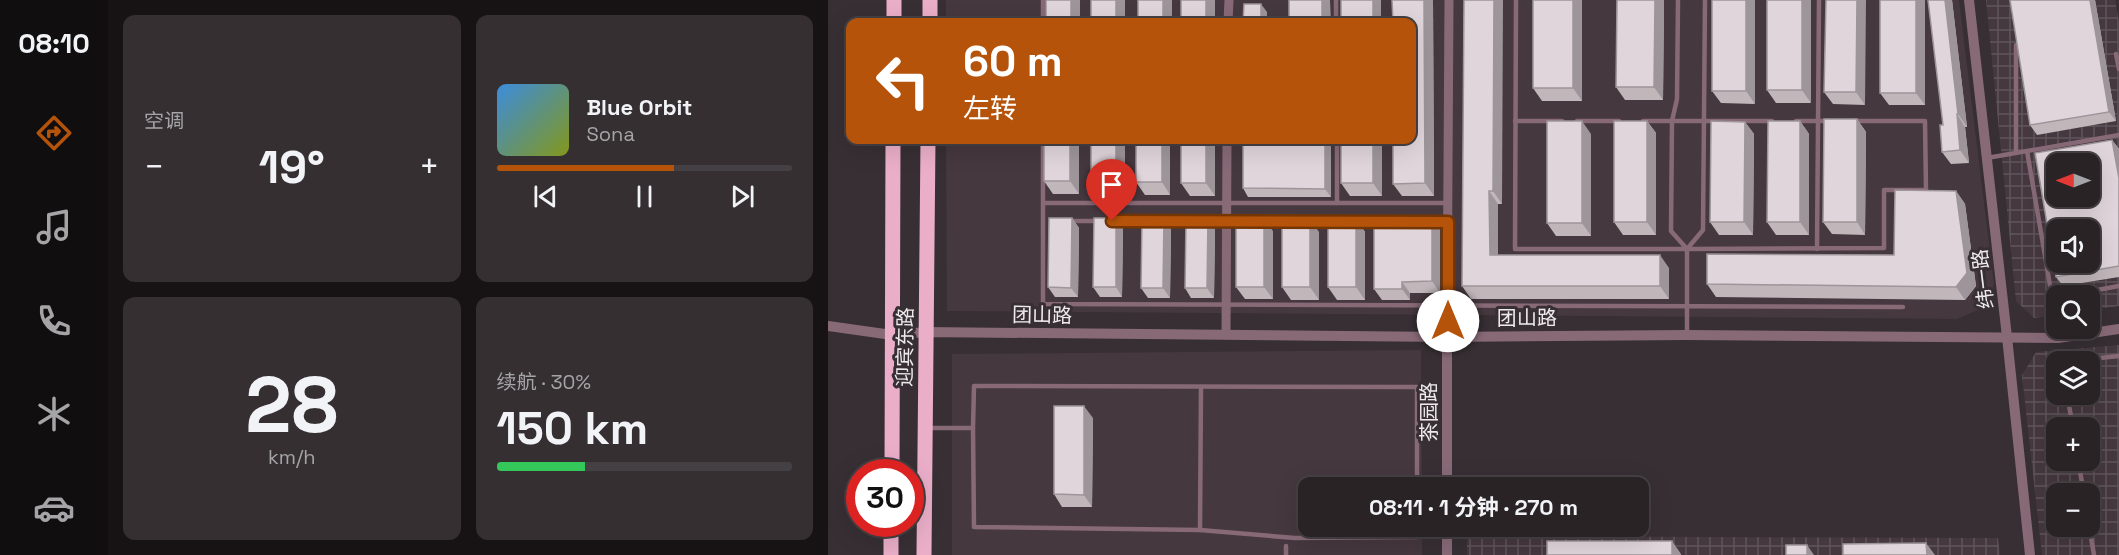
<!DOCTYPE html>
<html lang="zh">
<meta charset="utf-8">
<style>
:root{--surface:#292326;--page:#352f32;--text:#f1f3f6;--muted:#a5a4a7;--line:#454043;--accent:#b45309}
body{margin:0;font-family:"Space Grotesk","Noto Sans SC",sans-serif;background:var(--page);color:var(--text);height:100vh;display:flex;flex-direction:column;font-size:22px;white-space:nowrap}
*{box-sizing:border-box;margin:0}
p{font-size:20px;color:var(--muted)}
.icon{flex:none;width:33px;height:33px;fill:none;stroke:currentColor;stroke-width:2;stroke-linecap:round;stroke-linejoin:round}
.map{position:relative;flex:1;overflow:hidden}
.drawer{display:flex;flex-direction:column;gap:15px;padding:15px;background:#171315;width:720px}
.drawer>*{flex:none}
.hud{position:absolute;left:18px;top:18px;width:570px;height:126px;border-radius:12px;box-shadow:0 6px 24px #0002,0 0 0 2px var(--line);background:#b45309;color:#fff;overflow:hidden}
.needle{width:39px;rotate:270deg}
.buttons{position:absolute;left:1218px;top:153px;display:grid;gap:12px}
.buttons a{display:grid;place-items:center;width:54px;height:54px;border-radius:12px;background:var(--surface);box-shadow:0 6px 24px #0002,0 0 0 2px var(--line);font-size:30px}
.speed{position:absolute;left:18px;top:459px;display:flex;gap:12px;font-size:30px;font-weight:700;text-align:center}
.speed>*{display:grid;place-content:center;width:78px;height:78px;border-radius:50%;background:var(--surface);box-shadow:0 6px 24px #0002,0 0 0 2px var(--line);line-height:1}
.speed .limit{border:9px solid #d22;background:#fff;color:#111}
.pin{position:absolute;display:grid;place-items:center;width:51px;height:51px;color:#fff;margin:-62px -26px;border-radius:50% 50% 50% 0;rotate:-45deg;box-shadow:0 0 6px #0007}
.pin .icon{rotate:45deg}
.me{position:absolute;width:66px;margin:-33px;rotate:0deg;stroke-linejoin:round;filter:drop-shadow(0 0 4px #0008)}
.turn{display:flex;align-items:center;gap:21px;height:126px;padding:0 18px;font-size:27px}
.turn .icon{width:78px;height:78px;stroke-width:2.5}
.turn b{display:block;font-size:42px;line-height:51px}
.big{font-size:45px;font-weight:700;line-height:1.1}
.drawer .card{flex:1;display:flex;flex-direction:column;justify-content:center;gap:9px;min-width:0;padding:0 21px;border-radius:12px;background:var(--page)}
.drawer .dial{align-items:center;gap:0}
.dial b{font-size:78px;line-height:1}
.song{display:flex;align-items:center;gap:18px}
.cover{width:72px;height:72px;border-radius:9px;background:linear-gradient(135deg,hsl(210 70% 55%),hsl(70 70% 35%))}
.played{height:6px;border-radius:3px;background:linear-gradient(90deg,var(--accent) 60%,var(--line) 60%)}
.keys{display:flex;justify-content:space-around;direction:ltr}
.heat{display:flex;justify-content:space-between;align-items:center;font-size:33px;direction:ltr}
.charge{height:9px;border-radius:4px;background:linear-gradient(90deg,#34c759 30%,var(--line) 0)}
.drawer .tiles{flex:1;display:grid;gap:15px;grid-template-columns:repeat(2,1fr)}
.trip{position:absolute;left:470px;top:477px;width:351px;height:60px;border-radius:12px;background:var(--surface);box-shadow:0 6px 24px #0002,0 0 0 2px var(--line);font-weight:700;line-height:60px;text-align:center}
main{display:flex;flex:1;min-height:0}
.menu{display:flex;flex-direction:column;width:108px;justify-content:space-around;align-items:center;background:#100e0f;color:var(--muted)}
.menu .icon{width:42px;height:42px}
.menu .selected{color:var(--accent)}
.menu b{font-size:27px;color:var(--text)}
.map>svg:first-child{display:block}
.built{fill:#45383e}
.industrial{fill:url(#industrial-grid);fill-rule:evenodd}
.lines{fill:none;stroke-linecap:round;stroke-linejoin:round}
.service{stroke:#886a77;stroke-width:4.5}
.minor{stroke:#886a77;stroke-width:9}
.tertiary{stroke:#886a77;stroke-width:10}
.trunk{stroke:#eaaec9;stroke-width:15}
.wall{fill:#c1b7bb}
.shaded-wall{fill:#9d9599}
.building{fill:#e0d5da;stroke:#9d9599;stroke-width:1.5;fill-rule:evenodd}
.route-casing{stroke:#753606;stroke-width:15}
.route{stroke:#b45309;stroke-width:10}
.labels{text-anchor:middle;stroke-width:6;stroke-linejoin:round;paint-order:stroke}
.street-label{font-size:20px;fill:#eee9eb;stroke:#372f33}
</style>
<main>
<nav class="menu">
<b>08:10</b>
<svg class="icon selected" aria-label="directions" viewBox="0 0 24 24"><path d="M12 3l9 9-9 9-9-9zM9 14v-3h6M13 9l2 2-2 2"/></svg>
<svg class="icon" aria-label="music" viewBox="0 0 24 24"><path d="M9 18V5l10-2v13"/><circle cx="6" cy="18" r="3"/><circle cx="16" cy="16" r="3"/></svg>
<svg class="icon" aria-label="phone" viewBox="0 0 24 24"><path d="M5 4h4l2 5-3 2q2 4 5 5l2-3 5 2v4C11 20 4 13 5 4z"/></svg>
<svg class="icon" aria-label="climate" viewBox="0 0 24 24"><path d="M12 3v18M4 7l16 10M4 17L20 7"/></svg>
<svg class="icon" aria-label="car" viewBox="0 0 24 24"><path d="M5 17H2v-5l4-1 3-4h7l3 4 3 1v5h-3M9 17h6M6 11h13"/><circle cx="7" cy="17" r="2"/><circle cx="17" cy="17" r="2"/></svg>
</nav>
<section class="drawer">
<div class="tiles">
<div class="card"><p>空调</p>
<div class="heat"><a>−</a><b class="big">19°</b><a>+</a></div>
</div>
<div class="card">
<div class="song"><i class="cover"></i><div><b>Blue Orbit</b><p>Sona</p></div></div>
<div class="played"></div>
<div class="keys"><svg class="icon" aria-label="previous" viewBox="0 0 24 24"><path d="M18 5L8 12l10 7zM5 5v14"/></svg><svg class="icon" aria-label="pause" viewBox="0 0 24 24"><path d="M8 5v14M16 5v14"/></svg><svg class="icon" aria-label="next" viewBox="0 0 24 24"><path d="M6 5l10 7-10 7zM19 5v14"/></svg></div>
</div>
<div class="card dial"><b>28</b><p>km/h</p></div>
<div class="card"><p>续航 · 30%</p><b class="big">150 km</b><div class="charge"></div></div>
</div>
</section>
<div class="map">
<svg width="1291" height="555" viewBox="0 0 1291 555">
<defs>
<pattern id="industrial-grid" width="8" height="8" patternUnits="userSpaceOnUse" patternTransform="scale(1.5)"><rect width="8" height="8" fill="#45383e"/><path d="M0 4h8M4 0v8" fill="none" stroke="#60555a"/></pattern>
</defs>
<rect width="100%" height="100%" fill="#372f33"/>
<g class="built">
<polygon points="118,0 1131,0 1166,284 1159,306 1129,319 119,311 118,140 584,140 584,22 118,22"/>
<polygon points="593,350 594,487 480,488 480,526 594,527 594,555 124,555 124,354"/>
</g>
<g class="industrial">
<path d="M 1158,0 L 1287,0 L 1291,22 L 1291,306 L 1262,310 L 1262,296 L 1228,296 L 1228,315 L 1206,318 L 1188,301 ZM 1228,164 L 1262,164 L 1262,196 L 1228,196 ZM 1228,230 L 1262,230 L 1262,262 L 1228,262 Z"/>
<path d="M 1291,345 L 1291,555 L 1214,555 L 1194,375 L 1208,352 ZM 1228,362 L 1262,362 L 1262,394 L 1228,394 ZM 1228,428 L 1262,428 L 1262,460 L 1228,460 ZM 1228,494 L 1262,494 L 1262,526 L 1228,526 Z"/>
<polygon points="639,536 1170,538 1172,555 639,555"/>
</g>
<g class="lines">
<g class="service">
<polyline points="508,0 508,22"/>
<polyline points="688,0 687,249 859,249 859,335"/>
<polyline points="850,0 849,99 844,121 843,231 859,249"/>
<polyline points="215,22 215,0"/>
<polyline points="1188,45 1188,153"/>
<polyline points="1288,54 1291,69"/>
<polyline points="687,121 734,121"/>
<polyline points="749,121 791,121"/>
<polyline points="815,121 944,121"/>
<polyline points="968,121 1001,121"/>
<polyline points="215,140 215,304 1075,307"/>
<polyline points="509,140 509,203"/>
<polyline points="1199,151 1223,291 1235,296"/>
<polyline points="1159,158 1291,135"/>
<polyline points="215,203 620,203"/>
<polyline points="241,221 272,221"/>
<polyline points="286,221 317,221"/>
<polyline points="331,221 362,221"/>
<polyline points="376,221 413,221"/>
<polyline points="433,221 458,221"/>
<polyline points="478,221 506,221"/>
<polyline points="523,221 551,221"/>
<polyline points="601,221 620,222"/>
<polyline points="859,249 1056,248 1056,190 1098,190 1097,121 1025,121"/>
<polyline points="859,249 875,230 877,0"/>
<polyline points="989,249 991,0"/>
<polyline points="1237,296 1291,286"/>
<polyline points="1234,362 1291,356"/>
<polyline points="373,387 372,530 467,538 589,537 589,526"/>
<polyline points="1239,394 1245,428"/>
<polyline points="100,428 145,428 146,386 589,387 589,488"/>
<polyline points="145,428 146,527 372,530"/>
<polyline points="1250,460 1256,494"/>
<polyline points="1261,526 1266,555"/>
<polyline points="458,555 458,546"/>
</g>
<g class="minor">
<polyline points="400,22 401,0"/>
<polyline points="398,335 399,140"/>
<polyline points="619,337 621,0"/>
</g>
<g class="tertiary">
<polyline points="1141,0 1179,337 1202,555"/>
<polyline points="0,326 64,335 98,332 619,337 859,335 1230,338 1291,329"/>
<polyline points="619,488 619,337"/>
<polyline points="619,555 619,526"/>
</g>
<g class="trunk">
<polyline points="66,22 66,0"/>
<polyline points="102,22 102,0"/>
<polyline points="64,472 65,140"/>
<polyline points="63,555 63,524"/>
<polyline points="96,555 100,140"/>
</g>
</g>
<g class="wall">
<polygon points="564,0 605,0 606,196 574,196 565,184"/>
<polygon points="636,0 674,204 670,204 670,255 841,268 841,299 643,299 634,286"/>
<polygon points="754,0 754,101 714,101 705,88"/>
<polygon points="789,0 836,0 835,100 797,100 788,87"/>
<polygon points="884,0 927,104 893,103 884,91"/>
<polygon points="939,0 983,103 948,103 939,90"/>
<polygon points="998,0 1037,105 1005,104 996,92"/>
<polygon points="1097,0 1097,105 1061,105 1052,93"/>
<polygon points="1100,0 1124,0 1139,127 1137,127 1141,163 1123,164 1114,152 1115,125"/>
<polygon points="1182,0 1267,0 1288,121 1209,135 1202,125"/>
<polygon points="1029,119 1038,132 1037,235 1004,234 995,222"/>
<polygon points="819,121 828,133 828,235 795,235 786,222"/>
<polygon points="972,121 981,134 981,235 948,235 939,222"/>
<polygon points="917,122 926,134 925,235 891,235 882,222"/>
<polygon points="763,134 763,236 728,236 719,223"/>
<polygon points="251,140 251,194 225,194 216,181"/>
<polygon points="297,140 297,194 272,194 263,181"/>
<polygon points="342,140 342,195 317,195 308,182"/>
<polygon points="387,140 387,196 362,196 353,183"/>
<polygon points="503,140 503,197 420,197 415,188"/>
<polygon points="513,140 554,140 554,196 522,196 513,183"/>
<polygon points="1284,140 1291,149 1291,277 1235,286 1228,277"/>
<polygon points="1128,191 1137,204 1148,286 1137,300 888,297 879,284 1066,255"/>
<polygon points="244,218 251,228 250,297 227,297 220,287"/>
<polygon points="288,218 295,228 294,297 272,297 265,287"/>
<polygon points="604,218 612,230 612,293 582,293 582,300 554,300 546,289"/>
<polygon points="336,219 343,229 342,298 320,298 313,288"/>
<polygon points="380,219 387,229 386,298 363,298 357,288"/>
<polygon points="528,219 537,232 537,300 509,300 500,287"/>
<polygon points="445,231 445,299 417,299 408,287"/>
<polygon points="491,232 491,300 463,300 454,287"/>
<polygon points="265,418 264,507 234,507 226,494"/>
</g>
<g class="shaded-wall">
<rect x="243" y="0" width="9" height="22"/>
<rect x="288" y="0" width="9" height="22"/>
<rect x="335" y="0" width="9" height="22"/>
<rect x="378" y="0" width="9" height="22"/>
<polygon points="494,0 502,0 503,22 494,22"/>
<rect x="545" y="0" width="8" height="22"/>
<polygon points="596,0 605,0 606,196 597,183"/>
<polygon points="666,0 675,0 674,204 665,191"/>
<polygon points="745,0 754,0 754,101 745,88"/>
<polygon points="827,0 836,0 835,100 826,87"/>
<polygon points="918,0 927,0 927,104 918,91"/>
<polygon points="974,0 983,0 983,103 974,90"/>
<polygon points="1029,0 1038,0 1037,105 1028,92"/>
<polygon points="1088,0 1097,0 1097,105 1088,93"/>
<polygon points="1117,0 1124,0 1139,127 1130,114"/>
<polygon points="1262,0 1267,0 1288,121 1281,112"/>
<polygon points="433,4 439,12 439,22 433,22"/>
<polygon points="1129,114 1137,127 1141,163 1132,150"/>
<polygon points="1029,119 1038,132 1037,235 1029,222"/>
<polygon points="754,121 763,134 763,236 754,223"/>
<polygon points="819,121 828,133 828,235 819,222"/>
<polygon points="972,121 981,134 981,235 972,222"/>
<polygon points="917,122 926,134 925,235 916,222"/>
<polygon points="242,140 251,140 251,194 242,181"/>
<polygon points="288,140 297,140 297,194 288,181"/>
<polygon points="334,140 342,140 342,195 334,182"/>
<polygon points="378,140 387,140 387,196 378,183"/>
<polygon points="497,140 503,140 503,197 497,189"/>
<polygon points="545,140 554,140 554,196 545,183"/>
<polygon points="1284,140 1291,149 1291,178"/>
<polygon points="661,191 670,204 670,268 662,255"/>
<polygon points="1128,191 1137,204 1148,286 1137,300 1128,287"/>
<polygon points="244,218 251,228 250,297 243,288"/>
<polygon points="288,218 295,228 294,297 288,287"/>
<polygon points="604,218 612,230 612,293 604,281"/>
<polygon points="336,219 343,229 342,298 335,288"/>
<polygon points="380,219 387,229 386,298 379,288"/>
<polygon points="436,219 445,231 445,299 436,287"/>
<polygon points="482,219 491,232 491,300 482,287"/>
<polygon points="528,219 537,232 537,300 528,287"/>
<polygon points="832,255 841,268 841,299 832,286"/>
<polygon points="574,282 582,293 582,300 574,289"/>
<polygon points="256,406 265,418 264,507 256,495"/>
<polygon points="844,541 853,554 853,555 844,555"/>
<polygon points="1098,543 1107,555 1099,555"/>
<polygon points="979,545 986,555 979,555"/>
</g>
<g class="building">
<rect x="218" y="0" width="25" height="22"/>
<rect x="263" y="0" width="25" height="22"/>
<rect x="310" y="0" width="25" height="22"/>
<rect x="353" y="0" width="25" height="22"/>
<rect x="461" y="0" width="33" height="22"/>
<rect x="513" y="0" width="32" height="22"/>
<polygon points="564,0 596,0 597,183 565,184 565,140 584,140 584,22 565,22"/>
<polygon points="636,0 666,0 665,191 661,191 662,255 832,255 832,286 634,286"/>
<rect x="705" y="0" width="40" height="88"/>
<polygon points="789,0 827,0 826,87 788,87"/>
<rect x="884" y="0" width="34" height="91"/>
<rect x="939" y="0" width="35" height="90"/>
<polygon points="998,0 1029,0 1028,92 996,92"/>
<rect x="1052" y="0" width="36" height="93"/>
<polygon points="1100,0 1117,0 1130,114 1129,114 1132,150 1114,152 1112,125 1115,125"/>
<polygon points="1182,0 1262,0 1281,112 1202,125"/>
<polygon points="416,4 433,4 433,22 415,22"/>
<polygon points="996,119 1029,119 1029,222 995,222"/>
<rect x="719" y="121" width="35" height="102"/>
<rect x="786" y="121" width="33" height="101"/>
<polygon points="883,121 917,122 916,222 882,222"/>
<polygon points="940,121 972,121 972,222 939,222"/>
<rect x="216" y="140" width="26" height="41"/>
<rect x="263" y="140" width="25" height="41"/>
<rect x="308" y="140" width="26" height="42"/>
<rect x="353" y="140" width="25" height="43"/>
<polygon points="415,140 497,140 497,189 415,188"/>
<rect x="513" y="140" width="32" height="43"/>
<path d="M 1284,140 L 1291,178 L 1291,266 L 1228,277 L 1207,153 ZM 1228,164 L 1262,164 L 1262,196 L 1228,196 ZM 1228,230 L 1262,230 L 1262,262 L 1228,262 Z"/>
<polygon points="1067,190 1128,191 1139,273 1128,287 879,284 879,254 1066,255"/>
<polygon points="221,218 244,218 243,288 220,287"/>
<polygon points="266,218 288,218 288,287 265,287"/>
<polygon points="604,218 604,281 574,282 574,289 546,289 546,221 586,221 586,219"/>
<polygon points="314,219 336,219 335,288 313,288"/>
<polygon points="358,219 380,219 379,288 357,288"/>
<rect x="408" y="219" width="28" height="68"/>
<rect x="454" y="219" width="28" height="68"/>
<rect x="500" y="219" width="28" height="68"/>
<polygon points="226,406 256,406 256,495 226,494"/>
<rect x="719" y="541" width="125" height="14"/>
<polygon points="1098,543 1099,555 1015,555 1015,544"/>
<rect x="958" y="545" width="21" height="10"/>
</g>
<g class="lines">
<g class="route-casing">
<polyline id="route" points="284,221 620,222 620,321"/>
</g>
<use href="#route" class="route"/>
</g>
<g class="labels">
<g class="street-label">
<text transform="translate(1155 279) rotate(-97)" y="7">纬一路</text>
<text transform="translate(214 315) rotate(1)" y="7">团山路</text>
<text x="699" y="325">团山路</text>
<text transform="translate(77 347) rotate(-89)" y="7">迎宾东路</text>
<text transform="translate(601 412) rotate(-90)" y="7">茶园路</text>
</g>
</g>
</svg>
<div class="buttons">
<a><svg class="needle" viewBox="-14 -14 28 28"><path d="M0-13l5 13h-10z" fill="#e53935"/><path d="M0 13l5-13h-10z" fill="#a5a4a7"/></svg></a>
<a><svg class="icon" aria-label="sound" viewBox="0 0 24 24"><path d="M4 9h4l5-4v14l-5-4H4zM17 9q2 3 0 6"/></svg></a>
<a><svg class="icon" aria-label="search" viewBox="0 0 24 24"><circle cx="10" cy="10" r="6"/><path d="M15 15l6 6"/></svg></a>
<a><svg class="icon" aria-label="layers" viewBox="0 0 24 24"><path d="M12 4l9 5-9 5-9-5zM3 14l9 5 9-5"/></svg></a>
<a>+</a>
<a>−</a>
</div>
<div class="speed"><div class="limit">30</div></div>
<div class="pin" style="left:284px;top:221px;background:#d93025"><svg class="icon" aria-label="arrive" viewBox="0 0 24 24"><path d="M6 21V4h12l-3 4 3 4H6"/></svg></div>
<svg class="me" style="left:620px;top:321px" viewBox="-20 -20 40 40"><circle r="19" fill="#fff"/><path d="M0-13L10 11 0 6-10 11z" fill="#b45309"/></svg>
<div class="trip">08:11 · 1 分钟 · 270 m</div>
<div class="hud">
<div class="turn"><svg class="icon" aria-label="left" viewBox="0 0 24 24"><path d="M17 20v-9H6M10 6l-5 5 5 5"/></svg><div><b>60 m</b>左转</div></div>
</div>
</div>
</main>
